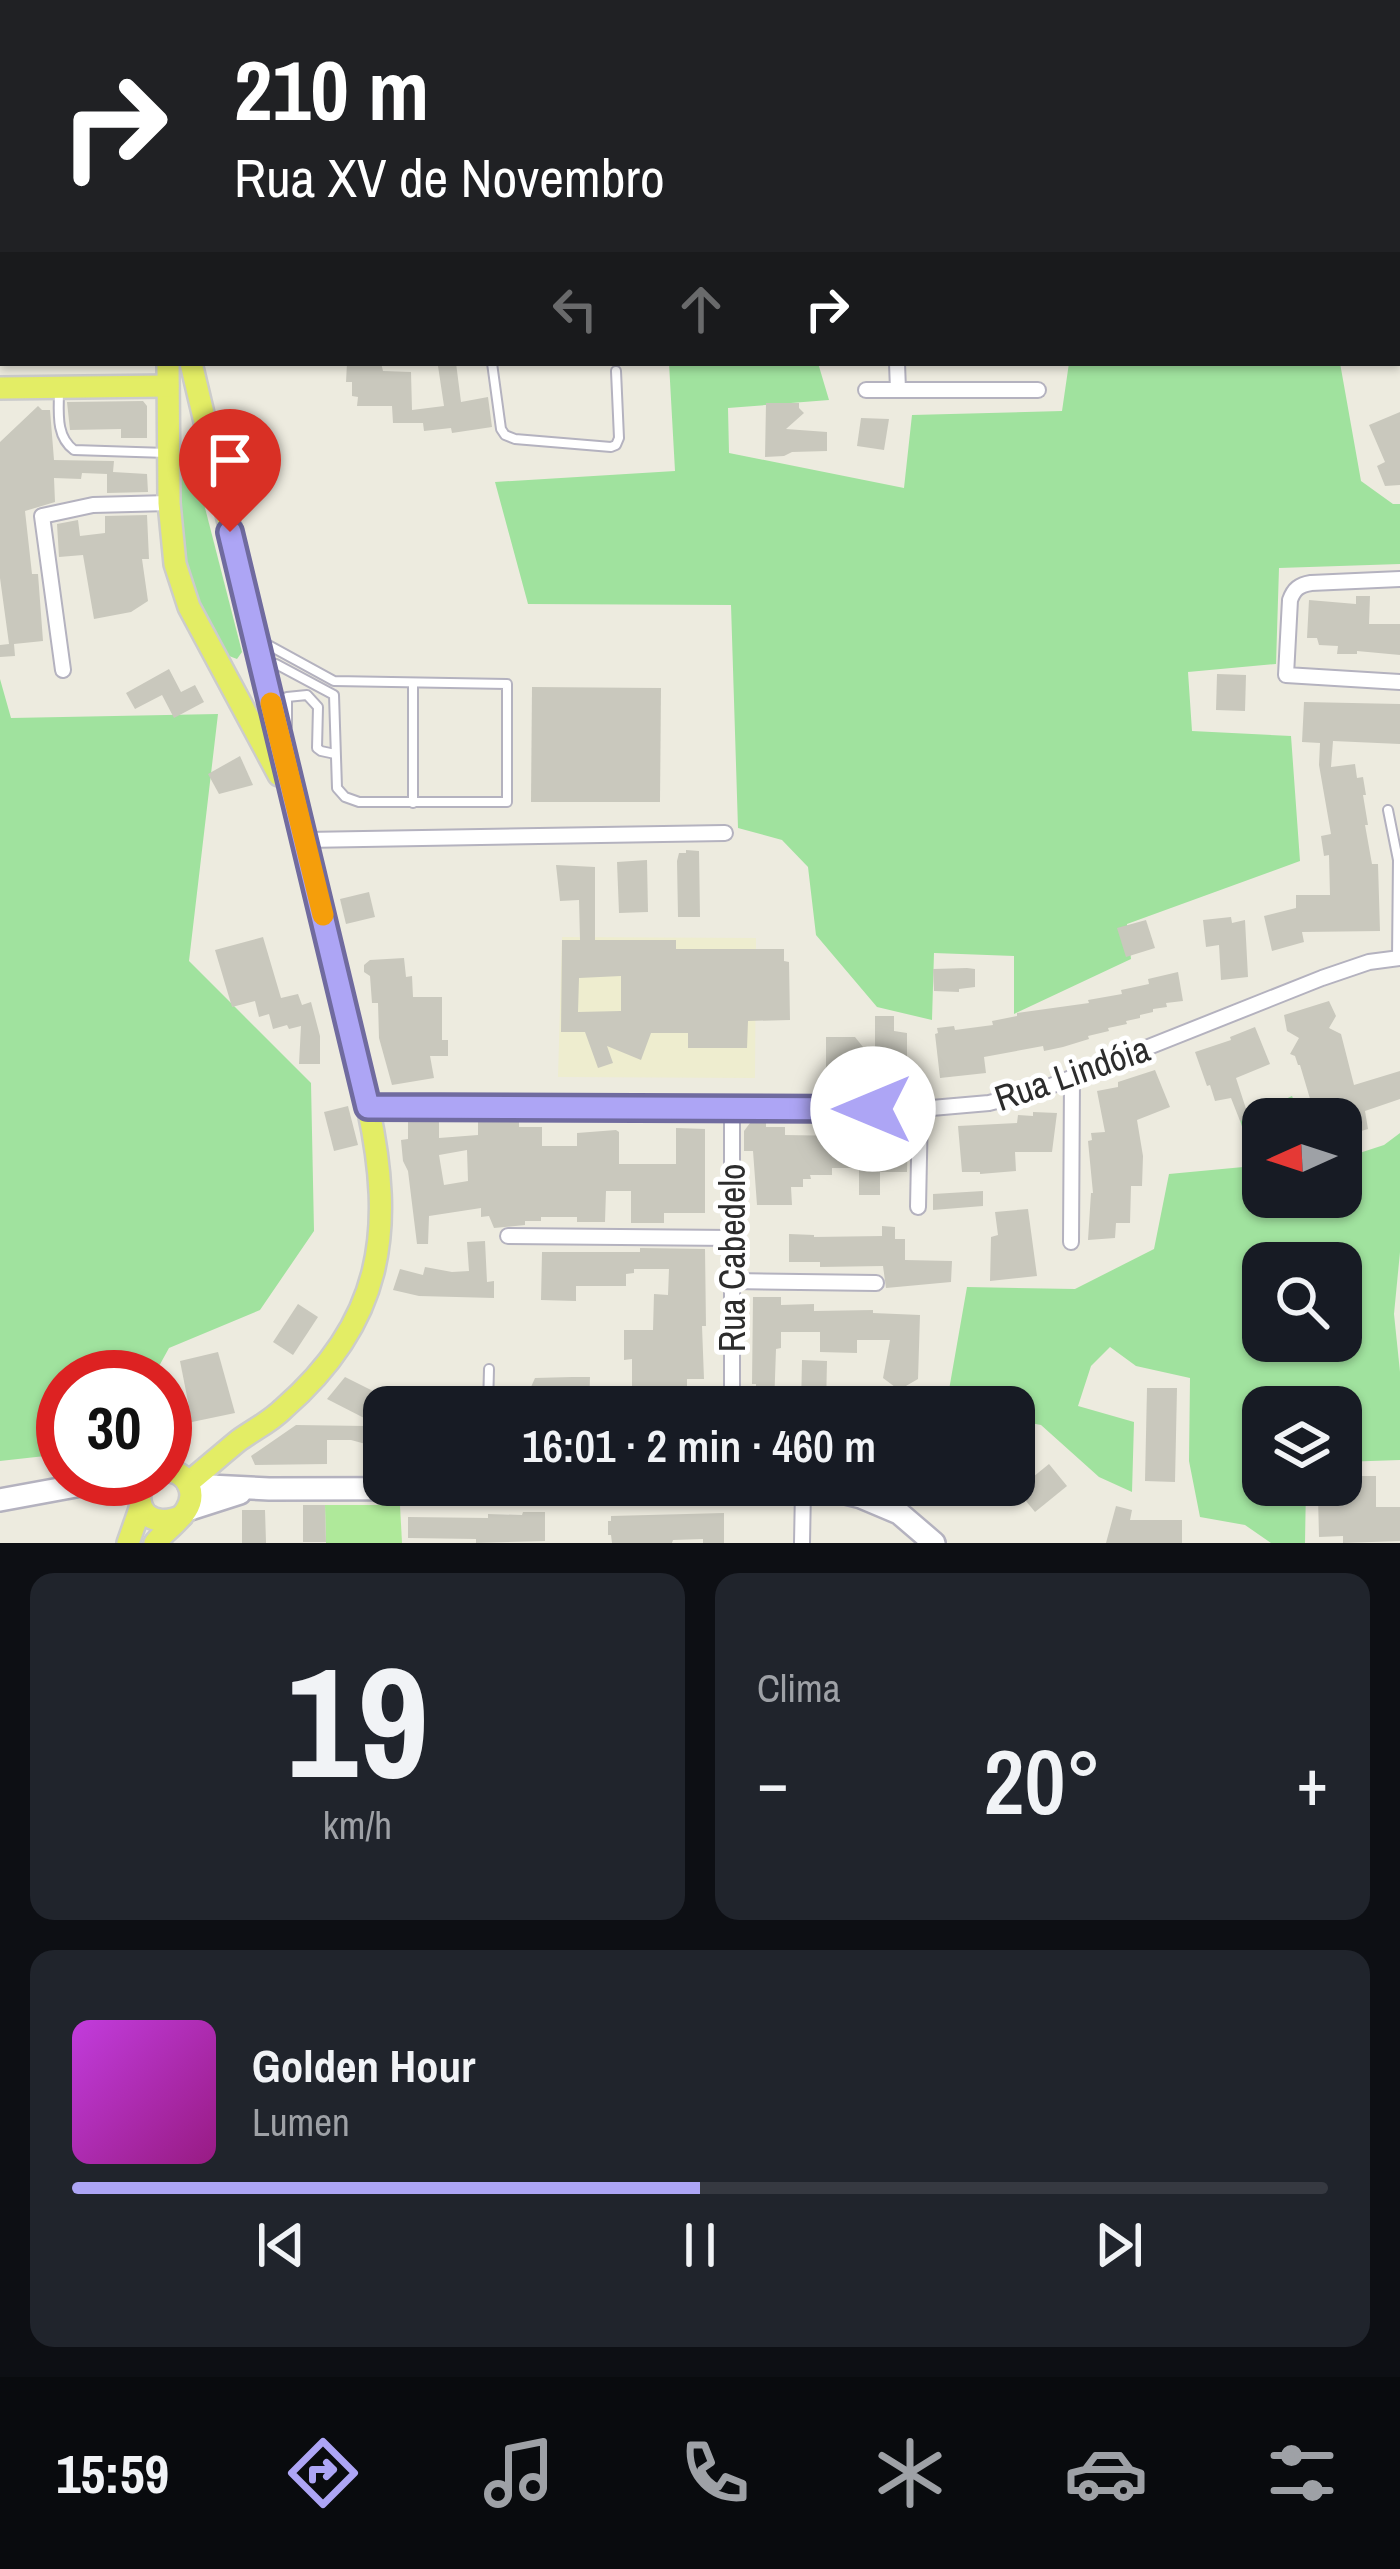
<!DOCTYPE html>
<html lang="pt">
<meta charset="utf-8">
<style>
:root{--surface:#171b24;--page:#20242c;--text:#f1f3f6;--muted:#9ea1a6;--line:#363941;--accent:#ada5f5}
body{margin:0;font-family:"Archivo Narrow",sans-serif;background:var(--page);color:var(--text);height:100vh;display:flex;flex-direction:column;font-size:45px;white-space:nowrap}
*{box-sizing:border-box;margin:0}
p{font-size:39px;color:var(--muted)}
.icon{flex:none;width:66px;height:66px;fill:none;stroke:currentColor;stroke-width:2;stroke-linecap:round;stroke-linejoin:round}
.map{position:relative;height:1543px;overflow:hidden}
.drawer{display:flex;flex-direction:column;gap:30px;padding:30px;background:#0d0f14;flex:1}
.drawer>*{flex:none}
.guide{position:absolute;left:0px;top:0px;width:1401px;height:366px;box-shadow:0 3px 9px #0004;background:#202124;color:#fff;overflow:hidden}
.needle{width:78px;rotate:267deg}
.controls{position:absolute;left:1242px;top:1098px;display:grid;gap:24px}
.controls a{display:grid;place-items:center;width:120px;height:120px;border-radius:24px;background:var(--surface);box-shadow:0 3px 9px #0004;font-size:60px}
.speed{position:absolute;left:36px;top:1350px;display:flex;gap:24px;font-size:60px;font-weight:700;text-align:center}
.speed>*{display:grid;place-content:center;width:156px;height:156px;border-radius:50%;background:var(--surface);box-shadow:0 3px 9px #0004;line-height:1}
.speed .limit{border:18px solid #d22;background:#fff;color:#111}
.pin{position:absolute;display:grid;place-items:center;width:102px;height:102px;color:#fff;margin:-123px -51px;border-radius:50% 50% 50% 0;rotate:-45deg;box-shadow:0 0 12px #0007}
.pin .icon{rotate:45deg}
.me{position:absolute;width:132px;margin:-66px;rotate:270deg;stroke-linejoin:round;filter:drop-shadow(0 0 9px #0008)}
.turn{display:flex;align-items:center;gap:42px;height:252px;padding:0 36px;font-size:54px}
.turn .icon{width:156px;height:156px;stroke-width:2.5}
.turn b{display:block;font-size:84px;line-height:102px}
.lanes{display:flex;align-items:center;height:114px;padding:0 36px;background:#0003;justify-content:center;gap:60px;direction:ltr}
.lanes .off{opacity:.35}
.big{font-size:90px;font-weight:600;line-height:1.1}
.drawer .tile{flex:1;display:flex;flex-direction:column;justify-content:center;gap:18px;min-width:0;padding:0 42px;border-radius:24px;background:var(--page)}
.drawer .dial{align-items:center;gap:0}
.dial b{font-size:156px;line-height:1}
.song{display:flex;align-items:center;gap:36px}
.cover{width:144px;height:144px;border-radius:18px;background:linear-gradient(135deg,hsl(290 70% 55%),hsl(310 70% 35%))}
.played{height:12px;border-radius:6px;background:linear-gradient(90deg,var(--accent) 50%,var(--line) 50%)}
.keys{display:flex;justify-content:space-around;direction:ltr}
.heat{display:flex;justify-content:space-between;align-items:center;font-size:66px;direction:ltr}
.drawer .tiles{flex:1;display:grid;gap:30px;grid-template-columns:1fr 1fr}
.tile:last-child{grid-column:span 2}
.trip{position:absolute;left:363px;top:1386px;width:672px;height:120px;border-radius:24px;background:var(--surface);box-shadow:0 3px 9px #0004;font-weight:600;line-height:120px;text-align:center}
.menu{display:flex;height:192px;justify-content:space-around;align-items:center;background:#090b0e;color:var(--muted)}
.menu .icon{width:84px;height:84px}
.menu .on{color:var(--accent)}
.menu b{font-size:54px;color:var(--text)}
.map>svg:first-child{display:block}
.education{fill:#eeedcf}
.green{fill:#a0e29e;fill-rule:evenodd}
.pitch{fill:#afe99a}
.building{fill:#c9c8bd;fill-rule:evenodd}
.lines{fill:none;stroke-linecap:round;stroke-linejoin:round}
.lane-casing{stroke:#b4b2bf;stroke-width:12}
.street-casing{stroke:#b4b2bf;stroke-width:18}
.secondary-casing{stroke:#b4b2bf;stroke-width:26}
.primary-casing{stroke:#ccc;stroke-width:26}
.lane{stroke:#fff;stroke-width:8}
.street{stroke:#fff;stroke-width:14}
.secondary{stroke:#fff;stroke-width:21}
.primary{stroke:#e3ed65;stroke-width:21}
.route-casing{stroke:#706b9f;stroke-width:30}
.route{stroke:#ada5f5;stroke-width:21}
.slow{stroke:#f59e0b;stroke-width:21}
.labels{text-anchor:middle;stroke-width:10;stroke-linejoin:round;paint-order:stroke}
.street-label{font-size:36px;fill:#2c2c2c;stroke:#fff}
</style>
<div class="map">
<svg width="1400" height="1543" viewBox="0 0 1400 1543">
<rect width="100%" height="100%" fill="#edebdf"/>
<polygon class="education" points="562,937 756,938 755,1078 558,1077"/>
<g class="green">
<polygon points="669,363 818,363 829,400 728,408 729,453 904,488 912,415 1062,411 1069,363 1340,363 1361,481 1393,504 1400,504 1400,564 1279,568 1276,664 1188,672 1192,731 1291,736 1300,861 1127,924 1131,959 1014,1014 1014,956 934,953 932,1020 877,1007 816,935 808,867 782,840 738,828 731,605 528,604 495,482 675,471"/>
<polygon points="184,456 193,461 242,652 237,659 229,656 201,613 183,573 178,463"/>
<polygon points="0,679 11,718 218,714 189,961 311,1083 314,1231 260,1310 169,1348 153,1377 63,1377 63,1454 0,1461"/>
<path d="M 1292,1096 L 1301,1119 L 1263,1119 L 1263,1197 L 1341,1197 L 1341,1159 L 1384,1145 L 1400,1133 L 1400,1252 L 1394,1314 L 1400,1372 L 1400,1460 L 1341,1462 L 1341,1407 L 1263,1407 L 1263,1485 L 1306,1485 L 1305,1543 L 1271,1543 L 1245,1525 L 1200,1517 L 1189,1461 L 1190,1378 L 1136,1366 L 1110,1347 L 1091,1366 L 1078,1406 L 1134,1422 L 1132,1492 L 1099,1477 L 1041,1425 L 1014,1420 L 1014,1407 L 946,1407 L 967,1287 L 1075,1289 L 1154,1249 L 1169,1174 L 1254,1166 L 1240,1120 ZM 1263,1263 L 1341,1263 L 1341,1341 L 1263,1341 Z"/>
</g>
<polygon class="pitch" points="325,1505 400,1505 402,1543 326,1543"/>
<g class="building">
<polygon points="347,363 381,363 383,371 411,372 412,410 444,406 438,366 456,363 461,402 488,397 492,427 452,433 451,428 424,431 423,423 393,423 392,406 357,406 358,397 352,396 352,382 346,382"/>
<polygon points="143,401 147,406 147,438 121,438 121,429 70,430 67,402"/>
<polygon points="766,403 799,403 799,408 804,413 786,429 827,432 827,451 792,452 784,456 765,457"/>
<polygon points="38,406 42,410 50,410 54,460 114,461 113,472 147,474 148,492 107,493 107,474 82,473 81,479 54,478 55,502 25,511 32,574 38,574 43,641 14,644 15,656 0,657 0,645 9,644 0,578 0,442"/>
<polygon points="1400,412 1400,485 1385,486 1377,466 1385,462 1369,425"/>
<polygon points="861,418 889,419 884,450 857,446"/>
<polygon points="147,515 149,559 142,559 148,601 131,612 94,619 83,555 59,557 57,524 78,520 80,536 105,533 105,516"/>
<polygon points="1356,596 1370,596 1369,624 1400,624 1400,655 1357,651 1357,654 1337,654 1338,646 1319,645 1317,638 1307,638 1309,600 1356,604"/>
<polygon points="169,669 181,692 195,685 204,702 174,718 162,695 135,709 126,693"/>
<polygon points="1217,674 1246,675 1245,711 1216,710"/>
<polygon points="532,687 661,688 660,802 531,802"/>
<polygon points="1304,702 1400,704 1400,744 1333,741 1331,767 1355,764 1357,778 1363,777 1366,795 1363,795 1368,825 1365,825 1372,864 1378,864 1380,931 1302,932 1304,942 1272,951 1264,916 1296,908 1296,895 1330,895 1329,855 1324,856 1321,836 1331,834 1319,765 1320,743 1302,742"/>
<polygon points="240,756 253,785 219,794 208,774"/>
<polygon points="686,850 699,851 700,917 678,917 677,861 679,853 686,853"/>
<polygon points="647,860 648,912 619,913 617,862"/>
<path d="M 556,865 L 595,867 L 595,940 L 676,940 L 676,949 L 784,949 L 784,961 L 789,962 L 790,1020 L 748,1021 L 747,1048 L 688,1048 L 688,1033 L 651,1033 L 641,1060 L 607,1046 L 613,1063 L 598,1068 L 585,1032 L 561,1032 L 562,940 L 580,940 L 579,900 L 560,901 ZM 621,976 L 621,1011 L 578,1012 L 579,978 Z"/>
<polygon points="369,892 375,917 346,924 340,899"/>
<polygon points="1231,917 1232,923 1245,920 1248,977 1221,980 1219,945 1206,947 1203,920"/>
<polygon points="1146,920 1155,948 1126,957 1117,928"/>
<polygon points="263,937 281,998 298,994 302,1005 311,1002 320,1036 320,1064 299,1064 301,1026 289,1029 287,1025 273,1029 269,1014 259,1017 255,1001 232,1007 215,950"/>
<polygon points="404,958 406,977 412,976 413,997 442,997 442,1040 448,1040 448,1056 430,1056 434,1078 392,1085 379,1038 378,1003 372,1003 370,976 364,972 364,965 370,960"/>
<polygon points="967,968 975,969 975,987 959,989 959,992 934,991 933,969"/>
<polygon points="1178,972 1183,1001 1166,1003 1167,1007 1153,1009 1153,1012 1140,1015 1140,1018 1126,1021 1127,1024 1108,1028 1109,1031 1088,1036 1089,1039 1063,1047 1044,1051 1043,1046 984,1057 986,1073 940,1078 935,1034 938,1033 937,1028 954,1026 955,1030 993,1025 992,1021 1017,1016 1017,1013 1089,1003 1088,1000 1122,994 1121,990 1149,984 1148,979"/>
<polygon points="1329,1001 1336,1016 1329,1028 1341,1034 1354,1085 1400,1071 1400,1099 1365,1111 1368,1129 1341,1137 1341,1119 1316,1119 1300,1065 1298,1065 1295,1056 1290,1054 1299,1038 1287,1031 1284,1015"/>
<polygon points="875,1016 894,1016 894,1031 907,1033 907,1074 869,1074 869,1082 826,1083 826,1037 855,1037 875,1062"/>
<polygon points="1255,1027 1270,1064 1236,1078 1249,1118 1240,1121 1231,1098 1215,1101 1210,1085 1207,1086 1195,1052 1231,1040 1230,1037"/>
<polygon points="1155,1070 1170,1107 1137,1120 1143,1156 1142,1186 1131,1186 1130,1223 1116,1223 1115,1238 1088,1240 1091,1193 1093,1193 1088,1141 1092,1140 1091,1133 1105,1132 1097,1091 1118,1087 1118,1082"/>
<polygon points="348,1106 358,1145 334,1151 324,1112"/>
<polygon points="1033,1112 1057,1113 1052,1152 1015,1152 1016,1171 980,1174 980,1172 962,1172 958,1126 1017,1123 1018,1115 1033,1116"/>
<path d="M 408,1118 L 439,1119 L 439,1138 L 478,1135 L 478,1121 L 484,1119 L 519,1119 L 519,1127 L 542,1127 L 542,1146 L 577,1146 L 577,1133 L 616,1130 L 619,1132 L 619,1164 L 676,1164 L 676,1128 L 705,1129 L 705,1213 L 664,1213 L 664,1223 L 631,1223 L 631,1191 L 606,1191 L 605,1222 L 577,1222 L 577,1217 L 541,1217 L 541,1221 L 525,1221 L 525,1225 L 494,1228 L 489,1216 L 481,1217 L 481,1208 L 429,1216 L 428,1244 L 417,1244 L 408,1171 L 403,1161 L 401,1140 L 408,1139 ZM 467,1150 L 468,1181 L 444,1185 L 439,1155 Z"/>
<polygon points="750,1123 766,1123 766,1127 785,1127 785,1135 908,1137 907,1172 880,1172 880,1195 859,1195 859,1168 832,1168 832,1175 810,1175 811,1179 803,1179 803,1187 791,1187 792,1205 757,1205 753,1151 744,1151 744,1131"/>
<polygon points="983,1191 983,1206 933,1210 933,1194"/>
<polygon points="1028,1209 1037,1276 990,1281 991,1237 998,1235 995,1212"/>
<polygon points="882,1226 895,1227 895,1239 905,1239 905,1260 952,1261 951,1282 886,1288 883,1266 820,1267 820,1262 789,1262 789,1234 814,1235 814,1237 882,1236"/>
<polygon points="485,1241 487,1282 494,1281 494,1298 419,1296 393,1290 400,1269 423,1275 425,1267 452,1272 469,1271 467,1242"/>
<polygon points="640,1248 705,1249 706,1326 702,1326 704,1379 687,1379 687,1407 632,1407 632,1359 624,1360 624,1330 653,1330 654,1294 668,1295 669,1269 634,1269 634,1273 626,1274 626,1286 576,1286 576,1301 541,1300 542,1252 640,1252"/>
<polygon points="753,1297 781,1297 781,1305 814,1304 814,1311 873,1310 873,1313 920,1315 918,1379 899,1390 883,1378 890,1340 857,1340 857,1353 820,1352 820,1332 781,1332 781,1348 776,1349 774,1407 756,1407 756,1384 752,1384"/>
<polygon points="298,1304 318,1317 293,1355 273,1342"/>
<polygon points="218,1352 235,1413 192,1422 180,1361"/>
<polygon points="802,1360 827,1361 826,1407 801,1407"/>
<polygon points="345,1377 385,1397 368,1420 327,1399"/>
<polygon points="572,1377 590,1377 589,1407 505,1407 507,1386 531,1387 535,1378"/>
<polygon points="1147,1388 1177,1388 1175,1482 1145,1481"/>
<polygon points="296,1425 366,1426 384,1431 384,1449 351,1440 327,1440 327,1464 255,1465 251,1456"/>
<polygon points="1049,1464 1067,1486 1035,1512 1017,1490"/>
<polygon points="1358,1476 1376,1476 1376,1507 1400,1507 1400,1541 1343,1543 1343,1536 1319,1537 1318,1497 1310,1497 1310,1485 1358,1485"/>
<polygon points="303,1505 325,1505 326,1542 303,1542"/>
<polygon points="1116,1506 1132,1510 1130,1520 1182,1520 1182,1543 1106,1543"/>
<polygon points="242,1510 265,1510 266,1543 242,1543"/>
<polygon points="523,1512 545,1512 545,1541 476,1543 476,1539 408,1538 408,1517 488,1518 488,1514 522,1515"/>
<polygon points="724,1513 724,1543 703,1543 703,1539 673,1540 672,1543 612,1543 611,1535 608,1535 608,1521 611,1521 611,1516"/>
</g>
<g class="lines">
<g class="lane-casing">
<g id="lane">
<polyline points="492,363 501,429 505,435 515,439 611,447 616,445 619,438 616,371"/>
<path d="M 59,389 C 59,411 55,436 74,450 L 167,453"/>
<polyline points="261,641 334,681 507,684 507,802 359,802 345,797 337,788 334,695 276,664 267,663"/>
<polyline points="413,683 413,803"/>
<polyline points="287,726 287,697 307,695 318,707 317,748 321,751 335,754"/>
<polyline points="1388,810 1398,860 1397,958"/>
<polyline points="488,1407 489,1369"/>
</g>
</g>
<g class="street-casing">
<g id="street">
<polyline points="1133,0 1133,3"/>
<polyline points="423,3 423,0"/>
<polyline points="604,3 604,0"/>
<polyline points="1228,3 1228,0"/>
<polyline points="0,114 3,114"/>
<polyline points="1398,333 1400,334"/>
<polyline points="897,363 898,390"/>
<polyline points="866,390 1038,390"/>
<path d="M 1400,579 L 1311,583 C 1299,585 1294,589 1290,600 L 1286,675 L 1400,682"/>
<polyline points="63,670 42,516 93,505 169,503"/>
<polyline points="305,840 725,833"/>
<polyline points="368,1107 920,1109 989,1103 1043,1089 1322,978 1369,962 1400,958"/>
<polyline points="918,1207 920,1109"/>
<polyline points="508,1236 732,1238"/>
<polyline points="1071,1242 1072,1079"/>
<polyline points="732,1281 876,1283"/>
<polyline points="732,1407 732,1108"/>
<polyline points="802,1543 803,1489"/>
</g>
</g>
<g class="secondary-casing">
<g id="secondary">
<polyline points="189,1485 269,1489 732,1488 837,1491 861,1497 899,1513 934,1543"/>
<polyline points="0,1500 114,1479"/>
<polyline points="187,1510 240,1493"/>
</g>
</g>
<g class="primary-casing">
<g id="primary">
<polyline points="118,0 119,3"/>
<polyline points="168,363 169,503 175,564 189,607 279,775"/>
<polyline points="0,388 168,386"/>
<path d="M 145,1479 C 129,1509 152,1530 182,1516"/>
<path d="M 188,1483 C 205,1469 221,1455 238,1441 C 253,1430 270,1422 283,1409 C 383,1322 395,1231 368,1107 L 191,363"/>
<polyline points="128,1543 141,1506"/>
<path d="M 155,1543 C 168,1527 199,1510 189,1486 C 184,1474 176,1472 165,1470"/>
</g>
</g>
<use href="#lane" class="lane"/>
<use href="#street" class="street"/>
<use href="#secondary" class="secondary"/>
<use href="#primary" class="primary"/>
</g>
<g class="lines">
<g class="route-casing">
<polyline id="route" points="230,532 368,1107 873,1109"/>
</g>
<use href="#route" class="route"/>
<polyline class="slow" points="271,703 323,915"/>
</g>
<g class="labels">
<g class="street-label">
<text transform="translate(1072 1073) rotate(-19)" y="13">Rua Lindóia</text>
<text transform="translate(732 1258) rotate(-90)" y="13">Rua Cabedelo</text>
</g>
</g>
</svg>
<div class="controls">
<a><svg class="needle" viewBox="-14 -14 28 28"><path d="M0-13l5 13h-10z" fill="#e53935"/><path d="M0 13l5-13h-10z" fill="#9ea1a6"/></svg></a>
<a><svg class="icon" aria-label="search" viewBox="0 0 24 24"><circle cx="10" cy="10" r="6"/><path d="M15 15l6 6"/></svg></a>
<a><svg class="icon" aria-label="layers" viewBox="0 0 24 24"><path d="M12 4l9 5-9 5-9-5zM3 14l9 5 9-5"/></svg></a>
</div>
<div class="speed"><div class="limit">30</div></div>
<div class="pin" style="left:230px;top:532px;background:#d93025"><svg class="icon" aria-label="arrive" viewBox="0 0 24 24"><path d="M6 21V4h12l-3 4 3 4H6"/></svg></div>
<svg class="me" style="left:873px;top:1109px" viewBox="-20 -20 40 40"><circle r="19" fill="#fff"/><path d="M0-13L10 11 0 6-10 11z" fill="#ada5f5"/></svg>
<div class="trip">16:01 · 2 min · 460 m</div>
<div class="guide">
<div class="turn"><svg class="icon" aria-label="right" viewBox="0 0 24 24"><path d="M7 20v-9h11M14 6l5 5-5 5"/></svg><div><b>210 m</b>Rua XV de Novembro</div></div>
<div class="lanes"><svg class="icon off" aria-label="left" viewBox="0 0 24 24"><path d="M17 20v-9H6M10 6l-5 5 5 5"/></svg><svg class="icon off" aria-label="ahead" viewBox="0 0 24 24"><path d="M12 20V5M6 11l6-6 6 6"/></svg><svg class="icon" aria-label="right" viewBox="0 0 24 24"><path d="M7 20v-9h11M14 6l5 5-5 5"/></svg></div>
</div>
</div>
<section class="drawer">
<div class="tiles">
<div class="tile dial"><b>19</b><p>km/h</p></div>
<div class="tile"><p>Clima</p>
<div class="heat"><a>−</a><b class="big">20°</b><a>+</a></div>
</div>
<div class="tile">
<div class="song"><i class="cover"></i><div><b>Golden Hour</b><p>Lumen</p></div></div>
<div class="played"></div>
<div class="keys"><svg class="icon" aria-label="previous" viewBox="0 0 24 24"><path d="M18 5L8 12l10 7zM5 5v14"/></svg><svg class="icon" aria-label="pause" viewBox="0 0 24 24"><path d="M8 5v14M16 5v14"/></svg><svg class="icon" aria-label="next" viewBox="0 0 24 24"><path d="M6 5l10 7-10 7zM19 5v14"/></svg></div>
</div>
</div>
</section>
<nav class="menu">
<b>15:59</b>
<svg class="icon on" aria-label="directions" viewBox="0 0 24 24"><path d="M12 3l9 9-9 9-9-9zM9 14v-3h6M13 9l2 2-2 2"/></svg>
<svg class="icon" aria-label="music" viewBox="0 0 24 24"><path d="M9 18V5l10-2v13"/><circle cx="6" cy="18" r="3"/><circle cx="16" cy="16" r="3"/></svg>
<svg class="icon" aria-label="phone" viewBox="0 0 24 24"><path d="M5 4h4l2 5-3 2q2 4 5 5l2-3 5 2v4C11 20 4 13 5 4z"/></svg>
<svg class="icon" aria-label="climate" viewBox="0 0 24 24"><path d="M12 3v18M4 7l16 10M4 17L20 7"/></svg>
<svg class="icon" aria-label="car" viewBox="0 0 24 24"><path d="M5 17H2v-5l4-1 3-4h7l3 4 3 1v5h-3M9 17h6M6 11h13"/><circle cx="7" cy="17" r="2"/><circle cx="17" cy="17" r="2"/></svg>
<svg class="icon" aria-label="filters" viewBox="0 0 24 24"><path d="M4 7h16M4 17h16"/><circle cx="9" cy="7" r="2"/><circle cx="15" cy="17" r="2"/></svg>
</nav>
